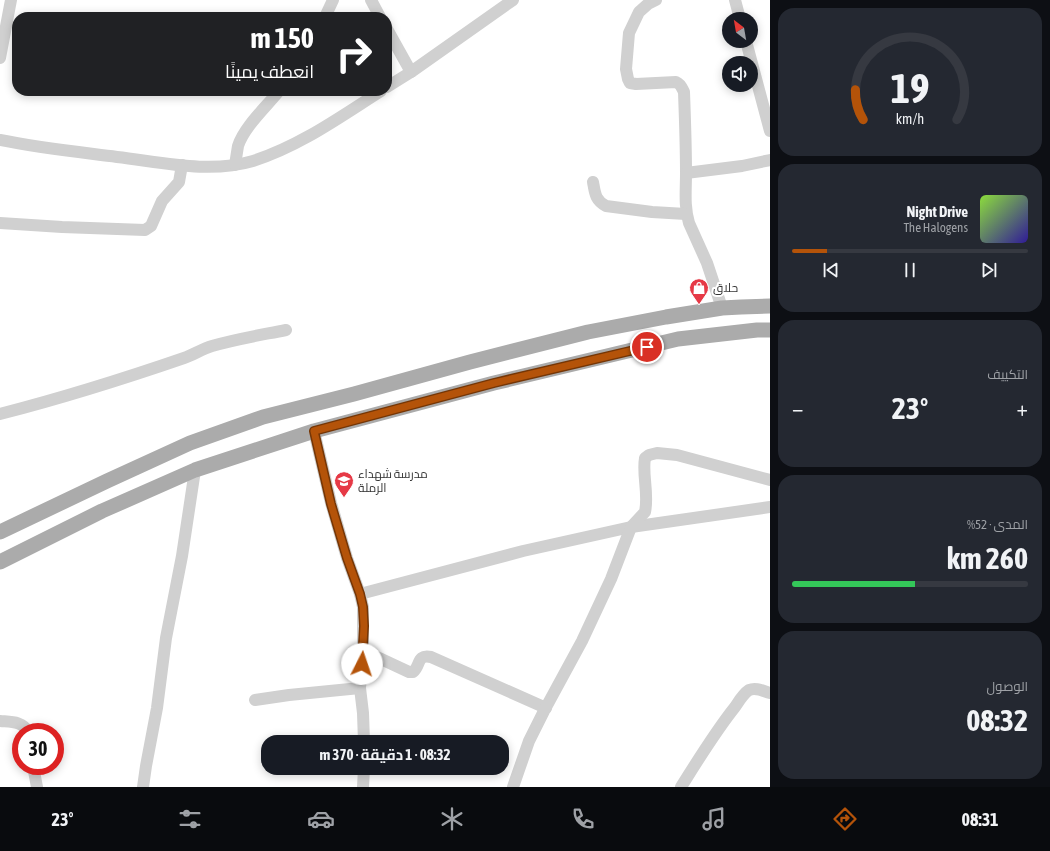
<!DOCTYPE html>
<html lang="ar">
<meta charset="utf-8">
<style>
:root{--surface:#171b24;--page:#242831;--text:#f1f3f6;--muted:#9ea1a6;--line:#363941;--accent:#b45309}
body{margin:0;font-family:"Asap Condensed",Cairo,sans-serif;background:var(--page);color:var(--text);direction:rtl;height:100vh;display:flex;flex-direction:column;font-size:15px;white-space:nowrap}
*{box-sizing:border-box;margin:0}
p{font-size:13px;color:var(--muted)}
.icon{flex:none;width:22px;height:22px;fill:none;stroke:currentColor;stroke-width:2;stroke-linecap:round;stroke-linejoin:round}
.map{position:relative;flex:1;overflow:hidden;direction:ltr}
.sheet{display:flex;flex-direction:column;gap:8px;padding:8px;background:#0d0f14;width:280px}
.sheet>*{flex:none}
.hud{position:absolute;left:12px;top:12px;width:380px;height:84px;border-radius:16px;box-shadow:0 2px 10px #0003;direction:rtl;background:#202124;color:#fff;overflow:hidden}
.needle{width:26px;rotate:329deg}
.tools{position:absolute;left:722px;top:12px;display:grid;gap:8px}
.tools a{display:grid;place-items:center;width:36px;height:36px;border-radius:50%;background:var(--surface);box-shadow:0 2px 10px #0003;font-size:20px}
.speed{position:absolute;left:12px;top:723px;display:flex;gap:8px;font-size:20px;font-weight:700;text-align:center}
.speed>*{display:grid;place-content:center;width:52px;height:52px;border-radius:50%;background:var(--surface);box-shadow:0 2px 10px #0003;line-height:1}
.speed .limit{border:6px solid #d22;background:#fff;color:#111}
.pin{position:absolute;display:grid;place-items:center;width:34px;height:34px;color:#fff;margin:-17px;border:2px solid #fff;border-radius:50%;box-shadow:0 1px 4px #0007}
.me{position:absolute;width:44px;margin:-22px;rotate:4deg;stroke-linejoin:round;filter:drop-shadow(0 0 3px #0008)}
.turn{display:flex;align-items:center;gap:14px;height:84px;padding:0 12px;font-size:18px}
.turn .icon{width:52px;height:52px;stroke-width:2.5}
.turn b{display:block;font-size:28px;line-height:34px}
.big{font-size:30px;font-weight:700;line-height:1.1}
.sheet .tile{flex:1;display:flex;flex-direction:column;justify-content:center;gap:6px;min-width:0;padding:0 14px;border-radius:16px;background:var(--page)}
.sheet .dial{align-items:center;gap:0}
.dial svg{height:104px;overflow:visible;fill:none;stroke:var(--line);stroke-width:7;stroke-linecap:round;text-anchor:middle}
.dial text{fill:var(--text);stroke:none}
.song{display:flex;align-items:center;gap:12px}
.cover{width:48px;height:48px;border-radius:6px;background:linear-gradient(135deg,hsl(90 70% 55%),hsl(250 70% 35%))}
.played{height:4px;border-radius:2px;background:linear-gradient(90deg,var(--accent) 15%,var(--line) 15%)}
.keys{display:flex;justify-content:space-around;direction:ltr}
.heat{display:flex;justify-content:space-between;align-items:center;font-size:22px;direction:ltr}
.charge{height:6px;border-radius:3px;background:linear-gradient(90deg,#34c759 52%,var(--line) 0)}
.trip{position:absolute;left:261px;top:735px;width:248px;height:40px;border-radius:16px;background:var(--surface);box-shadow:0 2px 10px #0003;font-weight:700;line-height:40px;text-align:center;direction:rtl}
.menu{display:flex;height:64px;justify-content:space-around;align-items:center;background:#090b0e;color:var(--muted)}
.menu .icon{width:28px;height:28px}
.menu .selected{color:var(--accent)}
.menu b{font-size:18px;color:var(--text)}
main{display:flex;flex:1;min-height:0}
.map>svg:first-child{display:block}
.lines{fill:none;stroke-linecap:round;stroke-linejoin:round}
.minor{stroke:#d0d0d0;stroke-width:12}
.major{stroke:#ababab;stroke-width:15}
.route-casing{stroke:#753606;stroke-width:10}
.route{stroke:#b45309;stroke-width:7}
.labels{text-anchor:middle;stroke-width:4;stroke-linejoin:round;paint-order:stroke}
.poi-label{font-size:12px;fill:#333;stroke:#fff;text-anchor:start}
</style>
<main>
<section class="sheet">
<div class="tile dial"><svg viewBox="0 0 100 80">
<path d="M14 69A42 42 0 1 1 86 69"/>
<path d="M14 69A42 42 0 0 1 8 46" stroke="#b45309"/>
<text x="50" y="56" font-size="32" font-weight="700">19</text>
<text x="50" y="72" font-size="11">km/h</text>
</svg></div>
<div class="tile">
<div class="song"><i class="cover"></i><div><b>Night Drive</b><p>The Halogens</p></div></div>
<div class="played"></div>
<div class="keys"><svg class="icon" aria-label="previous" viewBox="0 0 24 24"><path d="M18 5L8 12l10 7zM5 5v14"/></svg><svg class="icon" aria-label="pause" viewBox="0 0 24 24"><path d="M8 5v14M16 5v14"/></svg><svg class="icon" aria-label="next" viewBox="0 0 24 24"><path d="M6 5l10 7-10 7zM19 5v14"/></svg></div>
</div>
<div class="tile"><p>التكييف</p>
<div class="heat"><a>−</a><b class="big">23°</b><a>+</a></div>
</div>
<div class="tile"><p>المدى · 52%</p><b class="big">260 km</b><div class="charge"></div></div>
<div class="tile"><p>الوصول</p><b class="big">08:32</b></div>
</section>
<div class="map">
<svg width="770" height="787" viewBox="0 0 770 787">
<rect width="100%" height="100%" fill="#fff"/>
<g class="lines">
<g class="minor">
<polyline points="371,0 380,17"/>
<path d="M 656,0 L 648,4 L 639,12 L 629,33 L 626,69 L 628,79 L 630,83 L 636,84 L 676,82 C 681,84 682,88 684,92 C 685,119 686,146 686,173 C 686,191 684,206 689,223 L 707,263 L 722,308"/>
<polyline points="735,0 740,19"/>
<polyline points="325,17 333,0"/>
<polyline points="387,29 411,72"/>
<polyline points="746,41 770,131"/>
<polyline points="0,58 11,0"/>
<polyline points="387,87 411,72 513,0"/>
<path d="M 0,140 C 39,148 78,152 117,157 C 161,162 209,174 253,161 C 300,146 340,117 381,91"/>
<path d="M 235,165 C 236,159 237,152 238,146 C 244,127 266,107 279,91"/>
<polyline points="686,173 742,166 770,160"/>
<path d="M 593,182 C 595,193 595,200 606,206 L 652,212 L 686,214"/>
<polyline points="0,223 62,227 145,230 151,226 162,201 179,182 182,165"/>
<path d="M 0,414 C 62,398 123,379 184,358 C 193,355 202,349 212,346 C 236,339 261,335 286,330"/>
<polyline points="314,431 331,503 347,558 360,594 363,607 363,652 360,688 363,713 364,742"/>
<polyline points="360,594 523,551 631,527 770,507"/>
<path d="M 363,652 L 379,658 L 409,672 L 413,672 C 421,666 416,654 431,657 L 546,708"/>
<polyline points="255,700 289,695 360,688"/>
<path d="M 0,721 C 10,722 23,721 28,732"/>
<polyline points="33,766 37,787"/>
<polyline points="143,787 146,766 157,708 166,638 182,556 195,470"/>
<polyline points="363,787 364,768"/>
<path d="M 513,787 L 529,741 L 544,711 L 582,641 L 611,579 L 631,527 L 645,512 C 649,494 642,475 645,458 L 649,455 L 657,453 L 677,455 L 770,480"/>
<path d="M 681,787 C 698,760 715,732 735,707 C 739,701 743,694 749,690 C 756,687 763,691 770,693"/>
</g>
<g class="major">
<polyline points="0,532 107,481 190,443 263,417 354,394 470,362 588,332 666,317 722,308 741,307 770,306"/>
<polyline points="0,562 102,511 195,470 314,431 494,383 678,339 757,330 770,330"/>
</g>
</g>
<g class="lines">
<g class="route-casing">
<polyline id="route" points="362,664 364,626 363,607 360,594 347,558 331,504 314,431 494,383 647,347"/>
</g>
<use href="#route" class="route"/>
</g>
<defs>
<g id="shop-pin" transform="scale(1)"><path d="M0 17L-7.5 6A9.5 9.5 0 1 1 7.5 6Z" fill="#e63946" stroke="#fff"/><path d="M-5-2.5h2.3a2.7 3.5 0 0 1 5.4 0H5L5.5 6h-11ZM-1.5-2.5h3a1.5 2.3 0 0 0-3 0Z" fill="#fff"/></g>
<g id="school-pin" transform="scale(1)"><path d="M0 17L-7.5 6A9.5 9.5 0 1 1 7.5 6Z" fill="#e63946" stroke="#fff"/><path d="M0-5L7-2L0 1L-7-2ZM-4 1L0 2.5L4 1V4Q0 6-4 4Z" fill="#fff"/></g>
</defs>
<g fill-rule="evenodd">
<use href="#shop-pin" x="699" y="288"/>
<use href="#school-pin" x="344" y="481"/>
</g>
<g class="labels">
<g class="poi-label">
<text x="713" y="292">حلاق</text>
<text x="358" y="478">مدرسة شهداء<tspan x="358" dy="14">الرملة</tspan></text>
</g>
</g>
</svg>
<div class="tools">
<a><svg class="needle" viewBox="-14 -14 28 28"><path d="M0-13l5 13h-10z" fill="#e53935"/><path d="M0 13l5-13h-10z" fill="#9ea1a6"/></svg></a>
<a><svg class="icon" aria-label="sound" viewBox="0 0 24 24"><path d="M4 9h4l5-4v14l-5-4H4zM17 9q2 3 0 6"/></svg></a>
</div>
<div class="speed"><div class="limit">30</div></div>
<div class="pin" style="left:647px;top:347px;background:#d93025"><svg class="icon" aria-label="arrive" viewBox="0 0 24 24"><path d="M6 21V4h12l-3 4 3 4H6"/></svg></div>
<svg class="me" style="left:362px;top:664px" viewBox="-20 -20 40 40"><circle r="19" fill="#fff"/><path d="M0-13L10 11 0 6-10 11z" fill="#b45309"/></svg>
<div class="trip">08:32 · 1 دقيقة · 370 m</div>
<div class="hud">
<div class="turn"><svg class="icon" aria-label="right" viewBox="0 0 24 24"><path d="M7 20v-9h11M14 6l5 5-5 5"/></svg><div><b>150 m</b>انعطف يمينًا</div></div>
</div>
</div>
</main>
<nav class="menu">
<b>08:31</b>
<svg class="icon selected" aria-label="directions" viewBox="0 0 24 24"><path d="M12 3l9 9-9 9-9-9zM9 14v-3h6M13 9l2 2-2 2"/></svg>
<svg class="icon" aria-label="music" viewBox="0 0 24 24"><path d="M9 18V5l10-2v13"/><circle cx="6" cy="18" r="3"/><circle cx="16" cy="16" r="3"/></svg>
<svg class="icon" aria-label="phone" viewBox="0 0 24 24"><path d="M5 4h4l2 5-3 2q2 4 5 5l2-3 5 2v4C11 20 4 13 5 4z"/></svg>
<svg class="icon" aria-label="climate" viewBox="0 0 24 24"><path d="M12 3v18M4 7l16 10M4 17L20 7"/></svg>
<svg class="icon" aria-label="car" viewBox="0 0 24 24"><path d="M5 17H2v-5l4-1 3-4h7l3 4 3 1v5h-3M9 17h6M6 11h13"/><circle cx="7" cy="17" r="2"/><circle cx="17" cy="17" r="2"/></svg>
<svg class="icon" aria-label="filters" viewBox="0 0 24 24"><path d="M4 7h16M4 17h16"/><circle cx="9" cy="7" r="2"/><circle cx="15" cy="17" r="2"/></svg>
<b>23°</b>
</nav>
